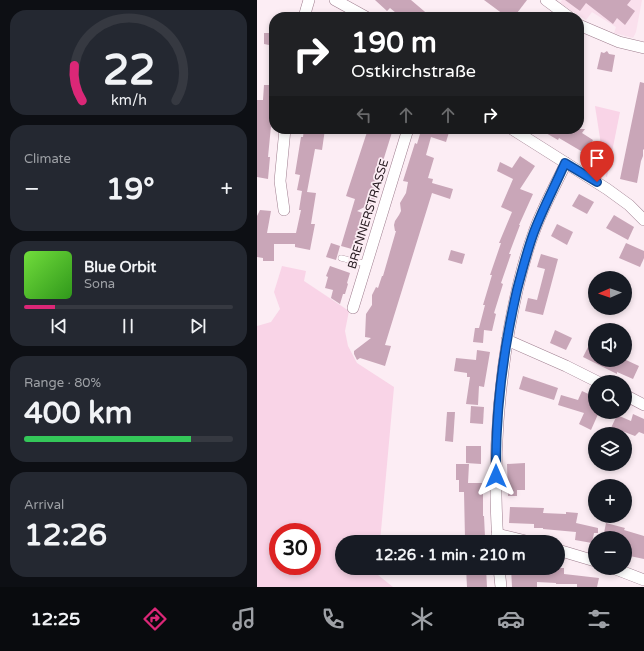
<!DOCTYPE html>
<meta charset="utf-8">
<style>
:root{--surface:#171b24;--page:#242831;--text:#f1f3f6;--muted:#9ea1a6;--line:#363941;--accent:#db2777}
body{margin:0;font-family:"Varela Round",sans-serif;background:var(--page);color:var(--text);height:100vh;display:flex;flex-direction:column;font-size:15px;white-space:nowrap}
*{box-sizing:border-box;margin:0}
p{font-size:13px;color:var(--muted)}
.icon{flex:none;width:22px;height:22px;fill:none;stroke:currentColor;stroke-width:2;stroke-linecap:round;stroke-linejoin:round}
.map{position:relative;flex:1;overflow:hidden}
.side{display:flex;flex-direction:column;gap:10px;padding:10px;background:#0d0f14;width:257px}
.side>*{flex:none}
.top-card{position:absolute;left:12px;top:12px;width:315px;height:122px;border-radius:16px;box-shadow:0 2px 6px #0003;background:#202124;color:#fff;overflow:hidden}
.needle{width:26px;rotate:268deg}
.tools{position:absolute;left:331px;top:271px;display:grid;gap:8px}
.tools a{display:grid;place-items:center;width:44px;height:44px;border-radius:50%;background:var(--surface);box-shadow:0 2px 6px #0003;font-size:20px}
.speed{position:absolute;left:12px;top:523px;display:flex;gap:8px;font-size:20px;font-weight:700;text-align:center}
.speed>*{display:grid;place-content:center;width:52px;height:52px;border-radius:50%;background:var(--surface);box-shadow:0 2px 6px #0003;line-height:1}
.speed .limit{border:6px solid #d22;background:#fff;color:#111}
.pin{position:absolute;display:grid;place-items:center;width:34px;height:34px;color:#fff;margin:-41px -17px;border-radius:50% 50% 50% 0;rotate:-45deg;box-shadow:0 0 4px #0007}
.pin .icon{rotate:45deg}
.me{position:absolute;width:44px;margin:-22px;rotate:0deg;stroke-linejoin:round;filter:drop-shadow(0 0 3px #0008)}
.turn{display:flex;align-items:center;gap:14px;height:84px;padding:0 16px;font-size:18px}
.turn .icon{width:52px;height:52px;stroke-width:2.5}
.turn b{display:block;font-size:28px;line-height:34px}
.lanes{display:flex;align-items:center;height:38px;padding:0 16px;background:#0003;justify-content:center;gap:20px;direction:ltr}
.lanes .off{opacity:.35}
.big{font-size:30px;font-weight:800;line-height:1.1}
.side .card{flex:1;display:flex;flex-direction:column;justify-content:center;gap:6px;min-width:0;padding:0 14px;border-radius:16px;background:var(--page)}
.side .dial{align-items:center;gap:0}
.dial svg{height:104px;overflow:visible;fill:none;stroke:var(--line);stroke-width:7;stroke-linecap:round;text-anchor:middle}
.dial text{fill:var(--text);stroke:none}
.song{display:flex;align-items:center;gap:12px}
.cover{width:48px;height:48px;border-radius:6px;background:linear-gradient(135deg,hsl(100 70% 55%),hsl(110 70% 35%))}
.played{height:4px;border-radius:2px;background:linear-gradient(90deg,var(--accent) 15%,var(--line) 15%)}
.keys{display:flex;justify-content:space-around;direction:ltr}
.heat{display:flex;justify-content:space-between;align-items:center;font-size:22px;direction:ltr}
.charge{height:6px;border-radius:3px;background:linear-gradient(90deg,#34c759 80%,var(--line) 0)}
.trip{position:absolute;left:78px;top:535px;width:230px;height:40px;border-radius:20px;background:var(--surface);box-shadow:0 2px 6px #0003;font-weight:800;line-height:40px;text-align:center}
.menu{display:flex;height:64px;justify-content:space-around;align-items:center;background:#090b0e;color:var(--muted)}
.menu .icon{width:28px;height:28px}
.menu .selected{color:var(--accent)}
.menu b{font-size:18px;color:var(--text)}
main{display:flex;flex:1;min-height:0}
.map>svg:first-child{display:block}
.built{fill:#fae0ed}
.green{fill:#f9d4e7;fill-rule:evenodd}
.building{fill:#c9a6b8}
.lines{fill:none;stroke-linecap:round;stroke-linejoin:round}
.service-casing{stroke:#9e7d8e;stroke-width:6}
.minor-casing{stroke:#9e7d8e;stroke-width:12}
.service{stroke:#fff;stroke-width:5.5}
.minor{stroke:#fff;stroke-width:11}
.route-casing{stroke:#114b97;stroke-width:10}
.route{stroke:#1a73e8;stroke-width:7}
.labels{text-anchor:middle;stroke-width:3.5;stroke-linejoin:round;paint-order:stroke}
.street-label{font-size:12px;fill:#271b21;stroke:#fcedf4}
</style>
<main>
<section class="side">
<div class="card dial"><svg viewBox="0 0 100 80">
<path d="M14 69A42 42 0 1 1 86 69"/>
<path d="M14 69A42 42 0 0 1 8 42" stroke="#db2777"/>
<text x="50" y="56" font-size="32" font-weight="700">22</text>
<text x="50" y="72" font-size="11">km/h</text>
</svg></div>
<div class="card"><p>Climate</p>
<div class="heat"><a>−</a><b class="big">19°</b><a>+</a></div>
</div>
<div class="card">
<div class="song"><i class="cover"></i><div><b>Blue Orbit</b><p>Sona</p></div></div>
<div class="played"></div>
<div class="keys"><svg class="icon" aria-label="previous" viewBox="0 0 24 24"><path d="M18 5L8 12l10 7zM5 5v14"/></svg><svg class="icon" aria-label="pause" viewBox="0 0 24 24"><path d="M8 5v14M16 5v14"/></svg><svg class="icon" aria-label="next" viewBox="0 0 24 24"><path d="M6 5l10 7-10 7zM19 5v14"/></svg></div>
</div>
<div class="card"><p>Range · 80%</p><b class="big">400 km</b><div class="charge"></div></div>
<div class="card"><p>Arrival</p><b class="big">12:26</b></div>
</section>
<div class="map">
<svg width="387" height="587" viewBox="0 0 387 587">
<rect width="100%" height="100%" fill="#fcedf4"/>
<polygon class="built" points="305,0 385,0 379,32 376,38 357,33 359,27 335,12 329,20 303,3"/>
<g class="green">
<polygon points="338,106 363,112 350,177 349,177"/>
<path d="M 25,266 L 49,271 L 47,281 L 92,311 L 88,331 L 91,346 L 100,363 L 137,387 L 123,542 L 85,542 L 85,568 L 121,568 L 121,575 L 136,587 L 0,587 L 0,326 L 14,322 L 23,309 L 17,292 ZM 21,532 L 55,532 L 55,566 L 21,566 Z"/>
</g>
<g class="building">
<polygon points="118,0 154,0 174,17 144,17 133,8 130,11"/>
<polygon points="227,0 270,0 257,17 250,17"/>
<polygon points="308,0 374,0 370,5 378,11 368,25 360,18 356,24 329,3 323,11"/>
<polygon points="7,33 17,33 17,46 7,44"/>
<polygon points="350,51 352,54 358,55 355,72 340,69 344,52 347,53"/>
<polygon points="383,82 387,83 387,149 386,150 386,156 384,161 380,183 363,179"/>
<polygon points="7,85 17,85 17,96 16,96 13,115 15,116 11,157 13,157 11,179 0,177 0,100 6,100"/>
<polygon points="47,129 68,129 65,150 58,149 50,192 59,193 54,224 58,224 53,250 38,247 38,244 17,244 17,261 6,261 6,258 0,257 0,216 3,210 14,211 10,233 39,233 44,210 42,210 45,191 40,190 43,175 38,174 44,137 46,137"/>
<polygon points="111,129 136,129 122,174 124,178 117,202 100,211 111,215 102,251 84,246 98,199 89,196"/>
<polygon points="158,129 193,129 189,142 174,137 169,155 177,158 171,178 176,179 175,183 196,189 193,199 175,193 128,345 134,346 128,366 103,358 100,360 97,354 97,351 114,338 108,337 109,314 115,305 115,295 119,287 121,288 125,276 126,276 139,231 138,231 137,225 138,221 142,215 144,211 143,203 149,193 151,182 146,181 158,143 160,144 163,134 157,132"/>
<polygon points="282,129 328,129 325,133 336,140 335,142 339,145 331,158 323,153 324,151 302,138 301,140"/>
<polygon points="263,156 278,166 263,189 276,194 262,225 263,225 252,254 254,254 244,283 246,284 237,313 239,314 235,331 227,330 226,343 216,342 218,328 222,328 228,305 226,305 235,275 233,275 244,243 242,243 255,212 244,207 256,179 240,171 243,162 255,168"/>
<polygon points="322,194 337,202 330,214 315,206"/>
<polygon points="357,215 377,227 371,240 349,228"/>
<polygon points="300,224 316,232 310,245 294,236"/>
<polygon points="74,243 83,246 79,260 69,257"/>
<polygon points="369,243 387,251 387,258 383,267 362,258"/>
<polygon points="194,250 208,254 205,264 191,260"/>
<polygon points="284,254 301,259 286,315 268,311 271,298 280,300 288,269 280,267"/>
<polygon points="73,266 93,273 90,283 91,284 88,294 86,294 83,304 74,298 76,290 68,288 71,277 69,276"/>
<polygon points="298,330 315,338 309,350 293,343"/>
<polygon points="338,333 338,360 369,360 382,366 376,379 360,372 360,374 326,357"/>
<polygon points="220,350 233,352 227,387 222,386 221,405 209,404 213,377 210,377 210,373 197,371 199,358 219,360"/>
<polygon points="266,376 301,388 297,400 262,389"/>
<polygon points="325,391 338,397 338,412 342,412 334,430 322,424 327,413 301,405 304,395 321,400"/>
<polygon points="214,406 227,407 226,424 213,423"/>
<polygon points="190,412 198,412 196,442 188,441"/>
<polygon points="376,414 387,419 387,434 382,432 378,436 365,431 364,433 354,428 360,415 374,421"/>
<polygon points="209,446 224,446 224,464 209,463"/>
<polygon points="268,463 268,490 260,490 260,496 251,496 250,464"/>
<polygon points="199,464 212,464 211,483 226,483 226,516 227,516 228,537 208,538 207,492 202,492 202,480 199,480"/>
<polygon points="253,507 287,508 286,513 309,514 309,512 321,513 319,523 341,528 341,533 337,533 335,543 318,540 319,532 286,529 286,528 277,528 277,524 252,523"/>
<polygon points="349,523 368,528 367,530 387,536 387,559 368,555 368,538 355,538 356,535 347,533"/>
<polygon points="209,568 229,568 230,587 210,587"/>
<polygon points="254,568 307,568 307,574 342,578 340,587 320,587 320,584 299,584 299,583 280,582 280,587 255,587"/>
</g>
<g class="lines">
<g class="service-casing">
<polyline id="service" points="84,258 109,264"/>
</g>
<g class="minor-casing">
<g id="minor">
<polyline points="78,0 109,17"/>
<polyline points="289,0 312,17"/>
<polyline points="47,17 52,0"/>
<polyline points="322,25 362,42 387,48"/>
<polyline points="255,129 350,189 372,205 387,220"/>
<polyline points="27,210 23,181 28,129"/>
<polyline points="96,308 151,129"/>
<polyline points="250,340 309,366 341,382"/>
<polyline points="368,395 387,405"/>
<polyline points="240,534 273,542"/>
<path d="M 241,542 C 236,471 240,400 252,330 C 258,297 265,264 277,232 C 285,209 298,186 309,163"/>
<polyline points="301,550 338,561"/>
<polyline points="242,568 244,587"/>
<polyline points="356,568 387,580"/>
</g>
</g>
<use href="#service" class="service"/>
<use href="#minor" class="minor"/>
</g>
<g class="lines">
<g class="route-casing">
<path id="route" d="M 239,476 C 238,414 246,351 260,290 C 265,271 270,251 277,232 C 286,208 298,186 308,163 L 340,182"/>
</g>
<use href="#route" class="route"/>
</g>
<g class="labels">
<g class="street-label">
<text transform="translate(111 214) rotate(-73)" y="4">BRENNERSTRASSE</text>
</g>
</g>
</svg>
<div class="tools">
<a><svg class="needle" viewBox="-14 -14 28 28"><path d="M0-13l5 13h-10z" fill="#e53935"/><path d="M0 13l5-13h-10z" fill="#9ea1a6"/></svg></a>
<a><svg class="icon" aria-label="sound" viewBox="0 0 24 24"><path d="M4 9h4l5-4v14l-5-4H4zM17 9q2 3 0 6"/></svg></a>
<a><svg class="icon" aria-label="search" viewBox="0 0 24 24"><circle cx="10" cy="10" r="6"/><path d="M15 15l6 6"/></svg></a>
<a><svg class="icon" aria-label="layers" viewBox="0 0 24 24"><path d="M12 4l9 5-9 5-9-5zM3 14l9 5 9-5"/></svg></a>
<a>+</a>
<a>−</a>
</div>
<div class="speed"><div class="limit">30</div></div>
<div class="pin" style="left:340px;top:182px;background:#d93025"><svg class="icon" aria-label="arrive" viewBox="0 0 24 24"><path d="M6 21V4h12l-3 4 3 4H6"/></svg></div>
<svg class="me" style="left:239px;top:476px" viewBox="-20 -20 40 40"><path d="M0-17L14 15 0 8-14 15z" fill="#1a73e8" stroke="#fff" stroke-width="4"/></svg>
<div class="trip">12:26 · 1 min · 210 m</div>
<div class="top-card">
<div class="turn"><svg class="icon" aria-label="right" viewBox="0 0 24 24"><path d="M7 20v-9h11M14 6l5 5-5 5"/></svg><div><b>190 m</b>Ostkirchstraße</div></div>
<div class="lanes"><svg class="icon off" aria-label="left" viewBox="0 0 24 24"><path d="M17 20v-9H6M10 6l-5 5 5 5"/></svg><svg class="icon off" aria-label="ahead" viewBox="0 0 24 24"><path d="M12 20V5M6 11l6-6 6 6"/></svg><svg class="icon off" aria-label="ahead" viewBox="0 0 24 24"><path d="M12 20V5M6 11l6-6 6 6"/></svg><svg class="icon" aria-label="right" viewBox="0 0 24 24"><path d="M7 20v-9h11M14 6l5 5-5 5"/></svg></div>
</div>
</div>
</main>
<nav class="menu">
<b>12:25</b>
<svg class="icon selected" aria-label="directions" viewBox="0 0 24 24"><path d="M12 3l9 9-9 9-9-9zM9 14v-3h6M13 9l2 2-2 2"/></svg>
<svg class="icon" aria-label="music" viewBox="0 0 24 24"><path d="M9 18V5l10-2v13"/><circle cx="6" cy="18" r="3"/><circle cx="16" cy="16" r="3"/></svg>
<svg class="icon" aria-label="phone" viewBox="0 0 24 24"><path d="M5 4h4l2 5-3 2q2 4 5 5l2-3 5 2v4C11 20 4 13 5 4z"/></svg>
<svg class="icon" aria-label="climate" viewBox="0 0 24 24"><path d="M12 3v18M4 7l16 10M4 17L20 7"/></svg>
<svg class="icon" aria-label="car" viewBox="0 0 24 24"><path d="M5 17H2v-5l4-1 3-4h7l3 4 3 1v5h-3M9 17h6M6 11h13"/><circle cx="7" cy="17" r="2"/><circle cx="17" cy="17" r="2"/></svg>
<svg class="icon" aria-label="filters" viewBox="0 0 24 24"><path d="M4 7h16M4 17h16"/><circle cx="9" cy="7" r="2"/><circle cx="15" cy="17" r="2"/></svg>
</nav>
